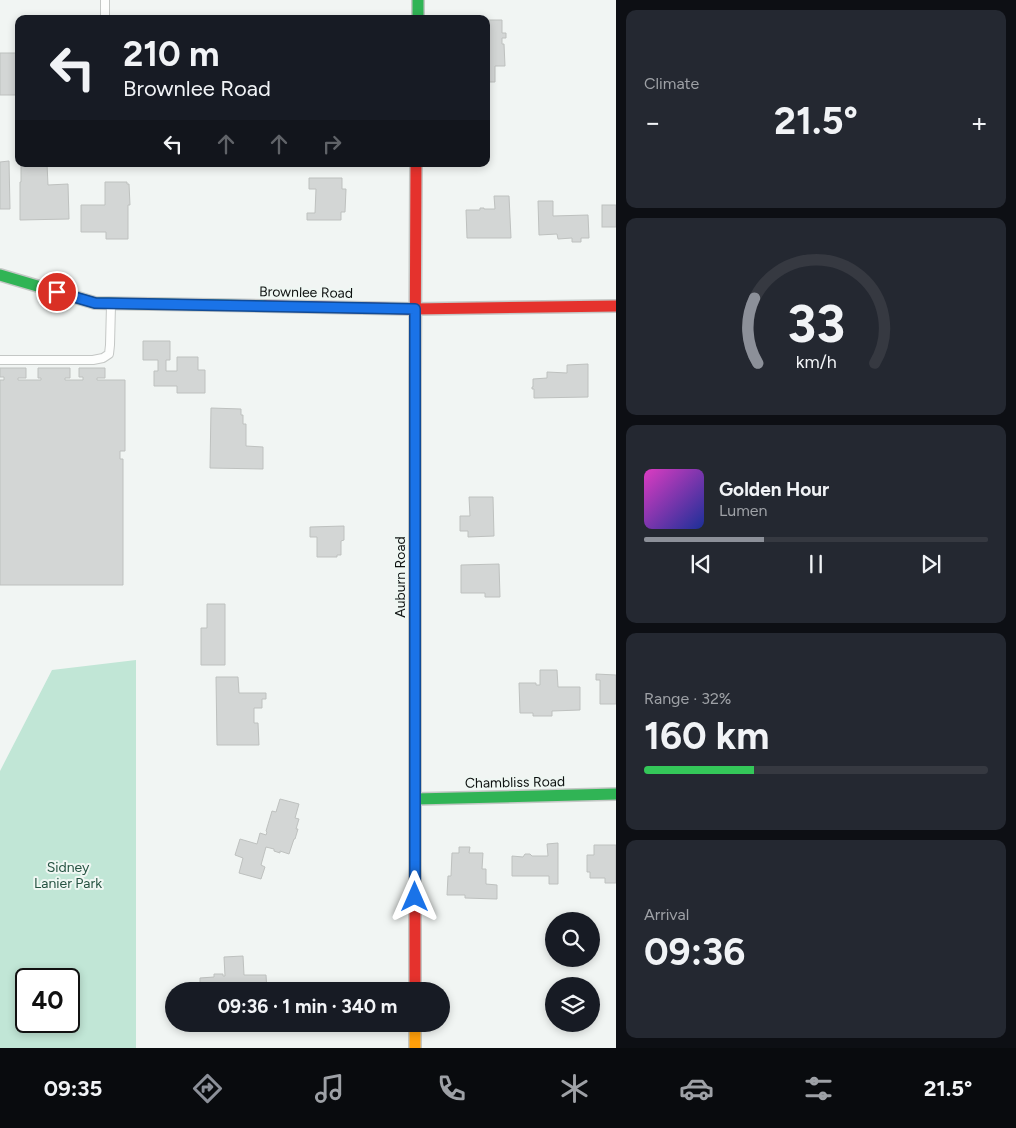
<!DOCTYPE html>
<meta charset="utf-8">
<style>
:root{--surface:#171b24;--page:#242831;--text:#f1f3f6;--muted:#9ea1a6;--line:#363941;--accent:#8c9099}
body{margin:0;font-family:Figtree,sans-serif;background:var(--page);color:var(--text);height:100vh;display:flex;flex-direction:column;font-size:19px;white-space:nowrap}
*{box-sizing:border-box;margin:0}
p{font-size:16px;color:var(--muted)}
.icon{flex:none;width:28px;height:28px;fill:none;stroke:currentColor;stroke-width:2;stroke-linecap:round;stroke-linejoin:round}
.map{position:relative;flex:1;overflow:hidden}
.details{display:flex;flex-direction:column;gap:10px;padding:10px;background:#0d0f14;width:400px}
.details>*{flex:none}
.banner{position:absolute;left:15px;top:15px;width:475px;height:152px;border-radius:10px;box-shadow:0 2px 8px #0003;background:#171b24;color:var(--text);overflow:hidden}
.buttons{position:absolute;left:545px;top:912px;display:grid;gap:10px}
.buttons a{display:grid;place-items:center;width:55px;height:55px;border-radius:50%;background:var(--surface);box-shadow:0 2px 8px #0003;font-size:25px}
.speed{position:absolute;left:15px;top:968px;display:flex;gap:10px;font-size:25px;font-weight:700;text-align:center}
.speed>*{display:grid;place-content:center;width:65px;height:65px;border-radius:50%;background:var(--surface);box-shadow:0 2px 8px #0003;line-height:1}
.speed .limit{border:2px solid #111;border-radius:8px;background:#fff;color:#111}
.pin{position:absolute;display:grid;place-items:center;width:42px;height:42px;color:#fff;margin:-21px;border:2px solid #fff;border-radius:50%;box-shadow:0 1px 5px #0007}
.me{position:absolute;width:55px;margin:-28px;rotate:0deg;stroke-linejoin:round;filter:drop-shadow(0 0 4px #0008)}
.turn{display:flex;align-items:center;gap:18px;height:105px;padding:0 25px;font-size:22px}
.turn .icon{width:65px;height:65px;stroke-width:2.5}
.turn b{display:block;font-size:35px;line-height:42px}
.lanes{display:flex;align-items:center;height:48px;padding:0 25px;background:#0003;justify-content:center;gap:25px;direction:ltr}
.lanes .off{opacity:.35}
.big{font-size:38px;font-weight:700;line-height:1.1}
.details .card{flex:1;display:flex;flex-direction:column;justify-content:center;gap:8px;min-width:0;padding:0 18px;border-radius:10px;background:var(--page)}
.details .dial{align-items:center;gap:0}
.dial svg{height:130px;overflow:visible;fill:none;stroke:var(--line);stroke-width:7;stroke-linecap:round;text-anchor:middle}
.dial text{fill:var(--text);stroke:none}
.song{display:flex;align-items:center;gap:15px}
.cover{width:60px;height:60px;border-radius:8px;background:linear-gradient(135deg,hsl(310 70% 55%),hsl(230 70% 35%))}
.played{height:5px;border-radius:2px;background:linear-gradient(90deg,var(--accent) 35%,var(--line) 35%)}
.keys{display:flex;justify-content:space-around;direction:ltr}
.heat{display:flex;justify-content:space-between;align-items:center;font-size:28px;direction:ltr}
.charge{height:8px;border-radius:4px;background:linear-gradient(90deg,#34c759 32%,var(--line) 0)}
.trip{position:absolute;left:165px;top:982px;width:285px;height:50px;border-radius:25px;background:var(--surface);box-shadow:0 2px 8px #0003;font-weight:700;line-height:50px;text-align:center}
.dock{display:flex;height:80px;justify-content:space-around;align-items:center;background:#090b0e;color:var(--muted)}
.dock .icon{width:35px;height:35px}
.dock .current{color:var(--accent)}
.dock b{font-size:22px;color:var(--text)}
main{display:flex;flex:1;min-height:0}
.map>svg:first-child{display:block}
.green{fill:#c1e6d6;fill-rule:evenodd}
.building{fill:#d3d6d5;stroke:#bec1bf}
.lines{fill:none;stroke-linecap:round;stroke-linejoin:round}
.lane-casing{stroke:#c4c7c5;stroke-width:10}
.fast-casing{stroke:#c4c7c5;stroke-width:14}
.slow-casing{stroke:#c4c7c5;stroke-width:14}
.jam-casing{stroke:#c4c7c5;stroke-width:14}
.lane{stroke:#fdfefd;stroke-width:8}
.fast{stroke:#30b455;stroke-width:11}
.slow{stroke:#ff9f0a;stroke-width:11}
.jam{stroke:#e5322d;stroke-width:11}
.route-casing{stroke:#114b97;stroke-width:12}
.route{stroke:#1a73e8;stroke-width:9}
.labels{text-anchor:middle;stroke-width:4;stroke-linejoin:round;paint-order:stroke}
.street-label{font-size:14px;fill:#0e1110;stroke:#eff7f3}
.park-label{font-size:14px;fill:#265342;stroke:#eff7f3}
</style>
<main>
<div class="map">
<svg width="616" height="1048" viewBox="0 0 616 1048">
<rect width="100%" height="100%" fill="#f1f5f3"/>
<path class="green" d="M 136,660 L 136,1048 L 0,1048 L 0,771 L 52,670 ZM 26,979 L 69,979 L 69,1021 L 26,1021 Z"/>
<g class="building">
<rect x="321" y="16" width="21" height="3"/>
<polygon points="486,20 502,20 502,33 506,33 506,38 502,38 502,44 504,44 505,66 495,66 495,82 486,82"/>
<rect x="0" y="53" width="19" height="42"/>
<polygon points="9,161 10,209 0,209 0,162"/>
<polygon points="21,164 47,164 48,185 68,184 69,219 20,220 20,182 21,182"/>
<polygon points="309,178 342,178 342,189 346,189 345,212 341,212 341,220 307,220 307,213 315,213 316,189 309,189"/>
<polygon points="105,182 127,182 127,184 129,184 130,205 128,205 128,239 106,239 106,232 81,232 81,205 105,205"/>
<polygon points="494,196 509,196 511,238 467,238 466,210 480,210 480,208 484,208 484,209 495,209"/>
<polygon points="538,201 553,201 553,216 588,215 589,238 581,238 581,242 572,242 572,238 558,239 557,234 539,235"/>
<rect x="602" y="205" width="14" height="22"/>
<polygon points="143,341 170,341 170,360 166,360 166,371 177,371 177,357 198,357 198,370 205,370 205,393 177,393 177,386 154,386 154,371 158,371 158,360 143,360"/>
<polygon points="588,364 588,397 534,398 534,389 532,389 532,387 533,387 533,379 547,378 547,372 567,373 567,365"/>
<polygon points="0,368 26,368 26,378 18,378 18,380 41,380 41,378 38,378 38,368 70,368 70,378 65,378 65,380 83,380 83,377 79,377 79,368 105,368 105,378 97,378 97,380 125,380 125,451 120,451 120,459 123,459 123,585 0,585 0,380 4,380 4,377 0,377"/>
<polygon points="211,408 241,409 241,415 243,415 243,424 246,424 246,446 263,447 263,469 210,468"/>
<polygon points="469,497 493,497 494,536 468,537 468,531 460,531 460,516 470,516"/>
<polygon points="344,526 344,540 341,541 341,555 337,555 337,557 317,557 317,537 310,537 310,527"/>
<polygon points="499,564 500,597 485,597 485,593 461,593 461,565"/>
<polygon points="207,604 225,604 225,665 201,665 201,628 207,628"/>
<polygon points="540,670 557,670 558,687 580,687 580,710 552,711 552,716 533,716 533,713 520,713 519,683 536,683 536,685 540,685"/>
<polygon points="596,674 616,675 616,704 600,704 600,680 596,680"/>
<polygon points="216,677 238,677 239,693 266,693 266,699 262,699 262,708 254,708 254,723 258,723 259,745 217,745"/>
<polygon points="280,799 299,804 295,818 299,819 296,829 298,829 295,839 294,839 289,854 280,851 280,853 274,851 274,849 266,847 261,865 265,867 261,879 239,873 243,858 235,855 240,839 257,844 260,833 266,835 267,832 266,831 272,811 276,812"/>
<polygon points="558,843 558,884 549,884 549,876 512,876 512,856 523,857 525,854 530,854 532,856 548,856 547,844"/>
<polygon points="594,845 616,845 616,883 605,883 605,878 590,878 590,872 587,872 587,855 594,855"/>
<polygon points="459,847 470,847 469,853 483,853 482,869 486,869 486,884 497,885 497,899 465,898 465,895 447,895 448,876 451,876 452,853 459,853"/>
<polygon points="243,956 244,975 266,975 267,991 200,991 200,978 214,977 214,974 223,974 223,976 225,976 224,957"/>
</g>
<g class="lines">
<g class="lane-casing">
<g id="lane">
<polyline points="105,0 105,19"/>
<polyline points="0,360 93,360 103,358 109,354 110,345 111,305"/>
</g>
</g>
<g class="fast-casing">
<g id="fast">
<polyline points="418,0 418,19"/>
<polyline points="0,275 95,303 265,306"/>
<polyline points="415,799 616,794"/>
</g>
</g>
<g class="slow-casing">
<g id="slow">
<polyline points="415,380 415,586"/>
<polyline points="415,1024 415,1048"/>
</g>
</g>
<g class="jam-casing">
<g id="jam">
<polyline points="265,306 415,309 616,306"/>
<polyline points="415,380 416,164"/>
<polyline points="415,586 415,991"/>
</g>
</g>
<use href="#lane" class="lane"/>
<use href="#fast" class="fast"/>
<use href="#slow" class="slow"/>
<use href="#jam" class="jam"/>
</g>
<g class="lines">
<g class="route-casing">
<polyline id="route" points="57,292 95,303 415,309 415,897"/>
</g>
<use href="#route" class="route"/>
</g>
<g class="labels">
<g class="street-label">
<text transform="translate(306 292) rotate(1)" y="5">Brownlee Road</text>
<text transform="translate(400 577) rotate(-90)" y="5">Auburn Road</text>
<text transform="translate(515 782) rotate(-1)" y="5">Chambliss Road</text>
</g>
<g class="park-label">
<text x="68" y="872">Sidney<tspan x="68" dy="16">Lanier Park</tspan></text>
</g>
</g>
</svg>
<div class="buttons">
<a><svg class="icon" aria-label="search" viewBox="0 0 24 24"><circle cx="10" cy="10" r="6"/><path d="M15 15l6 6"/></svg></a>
<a><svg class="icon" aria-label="layers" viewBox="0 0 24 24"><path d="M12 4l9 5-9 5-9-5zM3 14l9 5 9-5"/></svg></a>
</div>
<div class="speed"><div class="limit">40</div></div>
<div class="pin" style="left:57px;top:292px;background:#d93025"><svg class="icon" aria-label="arrive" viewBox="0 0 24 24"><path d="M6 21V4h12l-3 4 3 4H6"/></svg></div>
<svg class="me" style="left:415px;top:897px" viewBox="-20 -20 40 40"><path d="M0-17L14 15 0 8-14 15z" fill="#1a73e8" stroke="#fff" stroke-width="4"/></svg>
<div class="trip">09:36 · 1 min · 340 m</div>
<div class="banner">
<div class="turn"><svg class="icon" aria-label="left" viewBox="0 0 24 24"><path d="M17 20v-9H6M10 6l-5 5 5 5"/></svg><div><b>210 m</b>Brownlee Road</div></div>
<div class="lanes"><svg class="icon" aria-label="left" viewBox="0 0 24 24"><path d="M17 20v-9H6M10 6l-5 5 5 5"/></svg><svg class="icon off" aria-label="ahead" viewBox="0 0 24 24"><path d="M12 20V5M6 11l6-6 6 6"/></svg><svg class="icon off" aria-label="ahead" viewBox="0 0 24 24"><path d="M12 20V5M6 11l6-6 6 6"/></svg><svg class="icon off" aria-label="right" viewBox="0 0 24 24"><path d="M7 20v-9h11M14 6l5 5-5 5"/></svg></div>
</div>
</div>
<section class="details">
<div class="card"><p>Climate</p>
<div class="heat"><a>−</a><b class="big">21.5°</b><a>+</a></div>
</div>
<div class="card dial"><svg viewBox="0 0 100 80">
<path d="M14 69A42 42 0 1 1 86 69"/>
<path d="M14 69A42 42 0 0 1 12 29" stroke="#8c9099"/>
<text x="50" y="56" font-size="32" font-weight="700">33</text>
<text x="50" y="72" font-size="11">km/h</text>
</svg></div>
<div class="card">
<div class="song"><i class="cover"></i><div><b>Golden Hour</b><p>Lumen</p></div></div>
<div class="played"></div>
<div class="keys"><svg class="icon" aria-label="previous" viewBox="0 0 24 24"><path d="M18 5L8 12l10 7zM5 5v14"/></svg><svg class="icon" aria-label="pause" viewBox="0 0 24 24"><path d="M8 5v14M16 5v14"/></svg><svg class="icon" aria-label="next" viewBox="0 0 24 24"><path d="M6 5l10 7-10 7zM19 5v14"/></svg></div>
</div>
<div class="card"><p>Range · 32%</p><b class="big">160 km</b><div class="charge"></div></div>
<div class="card"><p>Arrival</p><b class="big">09:36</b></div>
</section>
</main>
<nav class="dock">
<b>09:35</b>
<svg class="icon current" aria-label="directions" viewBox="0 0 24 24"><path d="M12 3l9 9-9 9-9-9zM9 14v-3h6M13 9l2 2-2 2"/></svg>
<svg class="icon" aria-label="music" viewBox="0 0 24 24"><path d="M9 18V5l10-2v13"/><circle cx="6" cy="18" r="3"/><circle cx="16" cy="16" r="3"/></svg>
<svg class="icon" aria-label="phone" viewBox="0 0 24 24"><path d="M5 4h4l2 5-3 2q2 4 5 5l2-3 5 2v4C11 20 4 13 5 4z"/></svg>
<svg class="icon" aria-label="climate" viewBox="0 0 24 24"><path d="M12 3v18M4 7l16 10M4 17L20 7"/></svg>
<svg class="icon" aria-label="car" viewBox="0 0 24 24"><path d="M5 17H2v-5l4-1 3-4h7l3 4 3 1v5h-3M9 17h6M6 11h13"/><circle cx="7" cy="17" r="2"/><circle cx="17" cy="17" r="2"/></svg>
<svg class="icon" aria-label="filters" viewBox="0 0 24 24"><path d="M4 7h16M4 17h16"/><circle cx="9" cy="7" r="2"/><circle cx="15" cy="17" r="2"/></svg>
<b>21.5°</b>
</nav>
